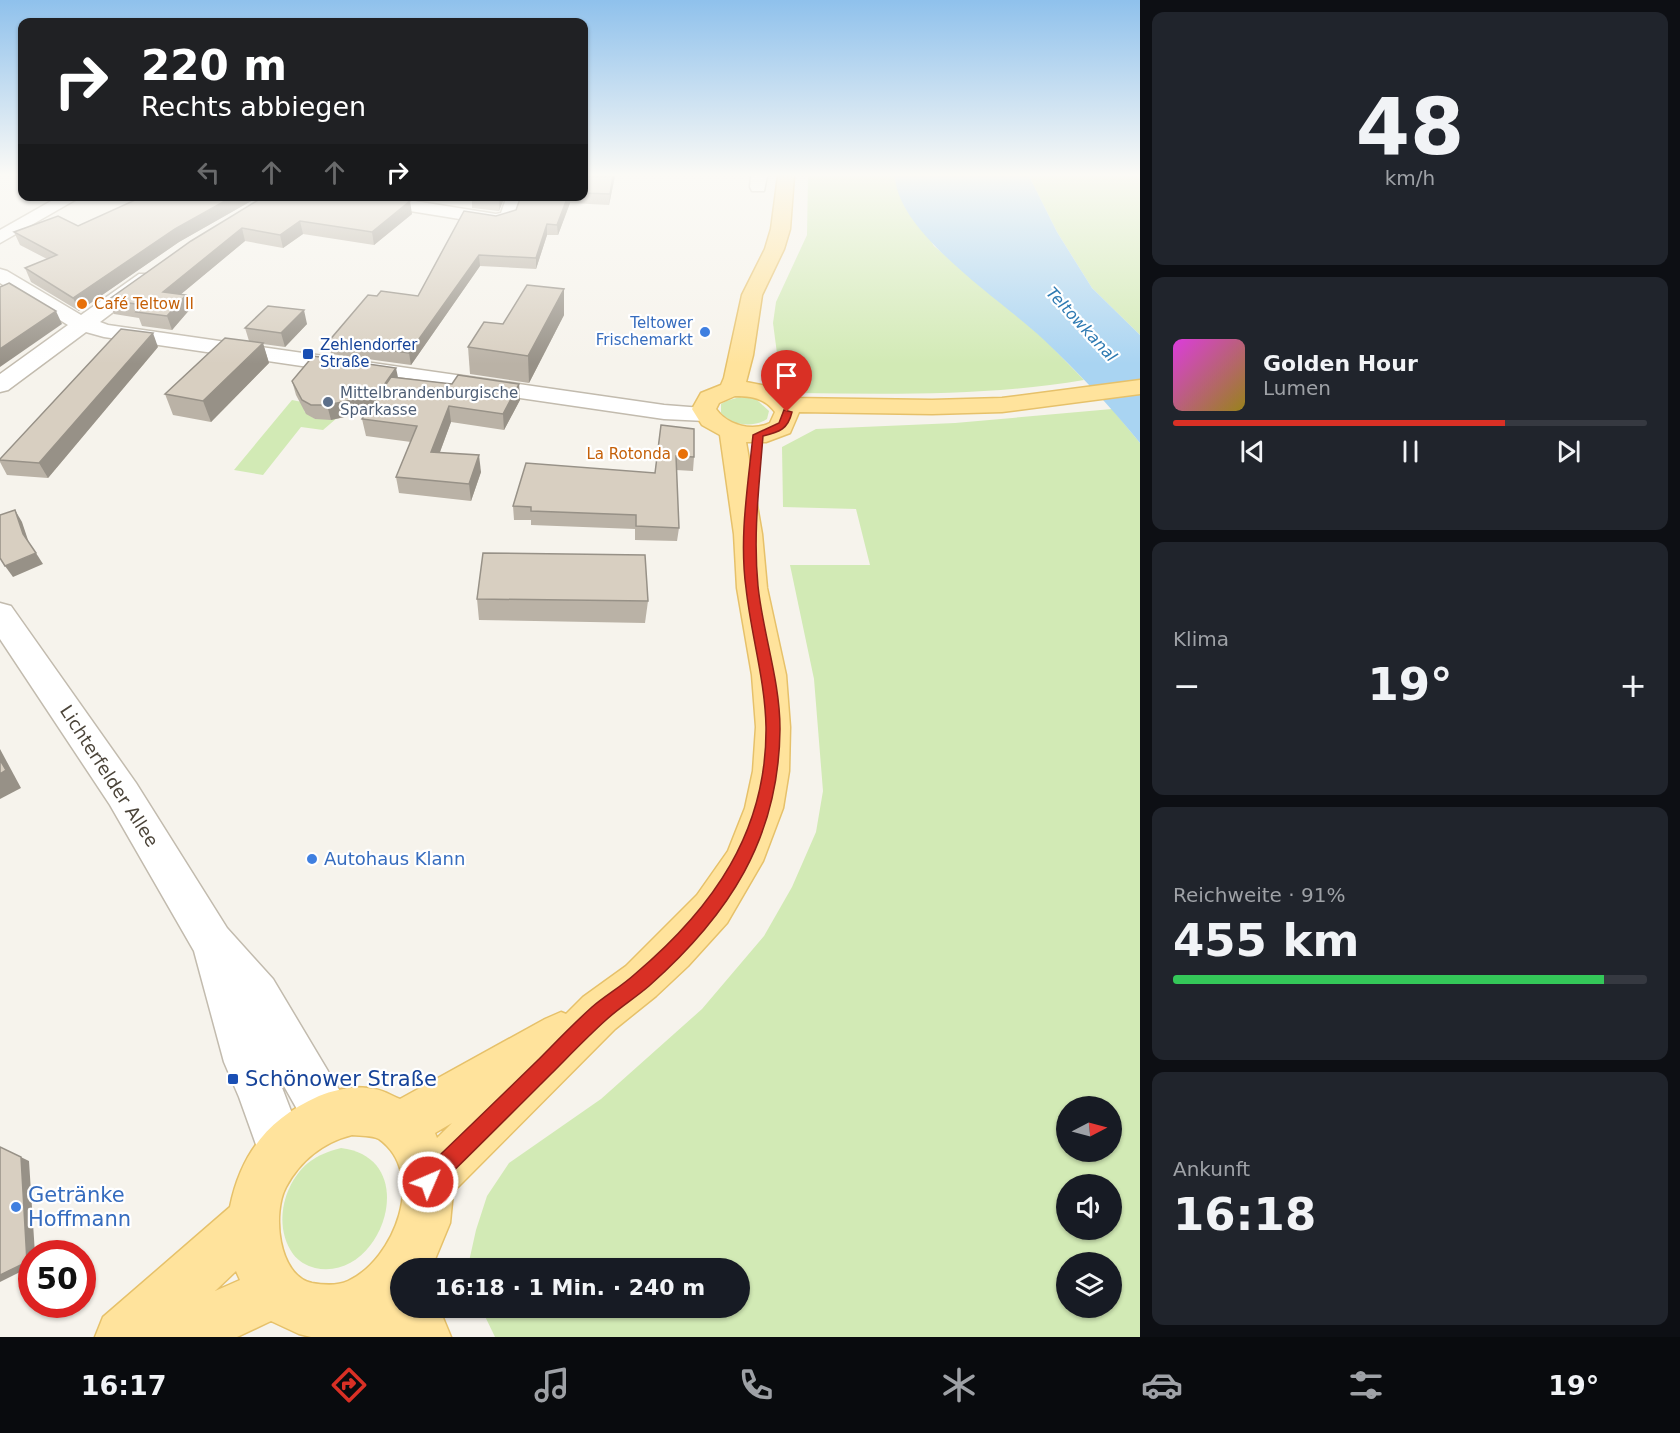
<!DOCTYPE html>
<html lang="de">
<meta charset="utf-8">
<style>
:root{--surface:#171b24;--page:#20242c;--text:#f1f3f6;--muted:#9ea1a6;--line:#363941;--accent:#d93025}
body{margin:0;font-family:"DejaVu Sans",sans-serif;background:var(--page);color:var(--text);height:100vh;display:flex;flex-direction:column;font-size:22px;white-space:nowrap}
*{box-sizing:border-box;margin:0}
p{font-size:20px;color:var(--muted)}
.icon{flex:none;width:33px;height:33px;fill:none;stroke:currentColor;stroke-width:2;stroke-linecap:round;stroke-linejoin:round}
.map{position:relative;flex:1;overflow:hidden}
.side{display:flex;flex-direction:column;gap:12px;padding:12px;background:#0d0f14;width:540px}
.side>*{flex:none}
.top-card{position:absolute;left:18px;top:18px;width:570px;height:183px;border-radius:12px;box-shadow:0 2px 4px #0004;background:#202124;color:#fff;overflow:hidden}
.needle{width:39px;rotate:84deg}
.tools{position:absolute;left:1056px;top:1096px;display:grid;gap:12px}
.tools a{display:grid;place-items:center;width:66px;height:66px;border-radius:50%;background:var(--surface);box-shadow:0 2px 4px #0004;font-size:30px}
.speed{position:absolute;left:18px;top:1240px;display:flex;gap:12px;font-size:30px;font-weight:700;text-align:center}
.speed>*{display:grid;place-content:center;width:78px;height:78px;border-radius:50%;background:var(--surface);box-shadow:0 2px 4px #0004;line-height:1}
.speed .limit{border:9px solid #d22;background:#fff;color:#111}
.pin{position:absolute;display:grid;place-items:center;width:51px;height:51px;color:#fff;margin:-62px -26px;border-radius:50% 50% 50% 0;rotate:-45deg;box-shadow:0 0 6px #0007}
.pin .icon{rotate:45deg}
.me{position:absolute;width:66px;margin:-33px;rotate:45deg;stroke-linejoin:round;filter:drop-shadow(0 0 4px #0008)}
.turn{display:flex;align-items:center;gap:21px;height:126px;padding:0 24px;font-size:27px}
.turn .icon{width:78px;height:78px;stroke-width:2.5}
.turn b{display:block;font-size:42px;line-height:51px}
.lanes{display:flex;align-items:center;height:57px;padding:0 24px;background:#0003;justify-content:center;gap:30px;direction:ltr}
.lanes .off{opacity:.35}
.big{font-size:45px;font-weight:800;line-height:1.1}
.side .tile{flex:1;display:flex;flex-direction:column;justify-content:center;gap:9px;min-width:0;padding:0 21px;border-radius:12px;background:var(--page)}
.side .dial{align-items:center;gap:0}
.dial b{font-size:78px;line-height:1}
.song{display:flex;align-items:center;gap:18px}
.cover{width:72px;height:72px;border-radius:9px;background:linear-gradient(135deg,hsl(300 70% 55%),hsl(50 70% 35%))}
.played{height:6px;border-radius:3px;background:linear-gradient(90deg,var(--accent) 70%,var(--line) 70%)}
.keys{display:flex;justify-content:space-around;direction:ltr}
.heat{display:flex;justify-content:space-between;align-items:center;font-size:33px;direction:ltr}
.charge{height:9px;border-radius:4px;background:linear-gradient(90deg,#34c759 91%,var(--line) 0)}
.trip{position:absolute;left:390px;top:1258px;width:360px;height:60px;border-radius:30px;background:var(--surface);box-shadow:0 2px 4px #0004;font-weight:800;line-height:60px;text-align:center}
.tab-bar{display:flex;height:96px;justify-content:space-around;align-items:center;background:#090b0e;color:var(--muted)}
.tab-bar .icon{width:42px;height:42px}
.tab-bar .on{color:var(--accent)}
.tab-bar b{font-size:27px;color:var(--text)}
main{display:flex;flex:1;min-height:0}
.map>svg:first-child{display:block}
.green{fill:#d2eab5;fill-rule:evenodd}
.water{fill:#a9d4f2}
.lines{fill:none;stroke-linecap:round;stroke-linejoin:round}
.minor-casing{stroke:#c2bbae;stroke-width:3}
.major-casing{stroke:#e6c16a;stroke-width:3}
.minor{fill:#fff;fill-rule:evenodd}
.major{fill:#ffe39c;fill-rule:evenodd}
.wall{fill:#bab2a6}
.shaded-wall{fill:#979187}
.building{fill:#d8cfc1;stroke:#979187;stroke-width:1.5}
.route{fill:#d93025;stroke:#8d1f18;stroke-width:1.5}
.food-dot{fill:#e8710a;stroke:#fff;stroke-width:2}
.shop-dot{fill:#3f7fe0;stroke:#fff;stroke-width:2}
.transit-dot{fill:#1a4fb4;stroke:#fff;stroke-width:2}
.service-dot{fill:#5c6f8a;stroke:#fff;stroke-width:2}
.labels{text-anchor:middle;stroke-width:4.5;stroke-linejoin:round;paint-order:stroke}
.far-food-label{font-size:15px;fill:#c56008;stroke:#fff;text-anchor:start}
.far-shop-label{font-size:15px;fill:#366cbe;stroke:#fff;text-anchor:end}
.far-transit-label{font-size:15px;fill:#164399;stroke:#fff;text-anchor:start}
.far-service-label{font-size:15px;fill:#4e5e75;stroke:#fff;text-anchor:start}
.far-water-label{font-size:16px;font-style:italic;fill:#2e7ab2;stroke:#fff}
.street-label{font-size:18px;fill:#4b4439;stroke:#fff}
.shop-label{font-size:18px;fill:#366cbe;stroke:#fff;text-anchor:start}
.near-transit-label{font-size:21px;fill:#164399;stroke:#fff;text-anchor:start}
.near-shop-label{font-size:21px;fill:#366cbe;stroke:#fff;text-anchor:start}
</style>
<main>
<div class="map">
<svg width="1140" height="1337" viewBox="0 0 1140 1337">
<rect width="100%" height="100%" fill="#f6f3ec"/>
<g class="green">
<path d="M 808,176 L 895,176 L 896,184 L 934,246 L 1043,338 L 1084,380 C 989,396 894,394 798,393 L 790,391 L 781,384 L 773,323 L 776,302 L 807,235 Z"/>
<polygon points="1029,176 1140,176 1140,335 1092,288 1057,232"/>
<path d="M 740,397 L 756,399 L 769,411 L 767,419 C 753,428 732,426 721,413 L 721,404 L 726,401 Z"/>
<polygon points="292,400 307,403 304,411 315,419 337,418 323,430 301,427 263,475 234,470"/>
<path d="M 1112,409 L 1140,443 L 1140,1337 L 495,1337 L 481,1308 L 740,1308 L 740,1269 L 469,1269 L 468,1266 L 476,1230 L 487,1196 L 509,1163 L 601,1099 L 702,1009 L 764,936 L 792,887 L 816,832 L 823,791 L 814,679 L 790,565 L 870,565 L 856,509 L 783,507 L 782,447 L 816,429 L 955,423 ZM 1066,1107 L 1112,1107 L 1112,1152 L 1066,1152 ZM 1066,1185 L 1112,1185 L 1112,1230 L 1066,1230 ZM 1066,1263 L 1112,1263 L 1112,1308 L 1066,1308 Z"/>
<path d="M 341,1148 C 424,1158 382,1283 315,1268 C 307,1266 298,1261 293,1254 C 273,1226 283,1184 308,1163 C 318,1155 329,1151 341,1148 Z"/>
</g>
<path class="water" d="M 895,176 L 1029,176 L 1057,232 L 1092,288 L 1140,335 L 1140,443 C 1110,406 1078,372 1043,339 C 1003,301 897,234 895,176 Z"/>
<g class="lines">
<g class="minor-casing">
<g id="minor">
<polygon points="751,176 767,176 764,191 752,191 750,187"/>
<polygon points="60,196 82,196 0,243 0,230"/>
<polygon points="340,196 383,196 496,214 501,213 507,196 524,196 514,220 497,225 348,201"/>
<polygon points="0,269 7,271 81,315 139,274 153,274 156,278 153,282 100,322 108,325 664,405 715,409 718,414 715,419 706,421 664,419 104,337 86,332 8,390 0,392 0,374 68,325 0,283"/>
<polygon points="0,603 11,606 136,783 227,928 273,979 344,1098 351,1115 344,1132 327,1139 310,1132 276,1072 306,1150 298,1167 281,1175 264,1167 239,1097 224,1062 194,951 110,805 0,639"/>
</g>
</g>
<g class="major-casing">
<path id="major" d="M 778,176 L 794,176 L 790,229 L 784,249 L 762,295 L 753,355 L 746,382 L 771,387 L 789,398 L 932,400 L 1002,398 L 1140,380 L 1140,394 L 1002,412 L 932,414 L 799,412 L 790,433 L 766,442 L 746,442 L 762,534 L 767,588 L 786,675 L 790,727 L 789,771 L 783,808 L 763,861 L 727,923 L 688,966 L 656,996 L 615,1029 L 453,1192 L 450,1223 L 431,1269 L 400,1269 L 400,1308 L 439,1308 L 451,1337 L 311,1337 L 299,1334 L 271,1321 L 237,1337 L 95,1337 L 103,1317 L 230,1207 C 241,1153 269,1118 319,1096 C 336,1089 356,1085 374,1089 C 383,1090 392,1096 400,1099 L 545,1019 L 561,1012 L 566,1014 L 583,997 L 626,966 L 697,895 L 728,851 L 745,808 L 753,771 L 756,727 L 752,675 L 737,588 L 734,534 L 720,435 L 702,425 L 692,409 L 701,393 L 721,385 L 724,378 L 742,295 L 765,249 L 771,229 ZM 735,396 C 751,396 765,398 775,412 L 770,423 C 752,432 727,425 716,409 L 719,403 ZM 452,1123 L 437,1138 L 435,1133 ZM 352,1135 C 360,1136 371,1135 379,1139 C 428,1174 394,1260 348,1281 C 337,1286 324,1285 312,1283 C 278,1276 272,1213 286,1187 C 300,1161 323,1142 352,1135 ZM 236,1271 L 240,1280 L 215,1291 Z"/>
</g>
<use href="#minor" class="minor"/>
<use href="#major" class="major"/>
</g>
<g class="wall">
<polygon points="584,176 615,176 609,205 570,203 558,235 547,235 536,269 480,266 411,365 331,354 328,342 377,296 418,296 496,216 516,210 521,196 584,196"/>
<polygon points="144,196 260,196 179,242 79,311 31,282 25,268 47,259 20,245 14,232 78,226"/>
<polygon points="265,196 412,214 374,245 303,234 283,248 245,241 181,294 191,308 172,330 142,326 139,318 114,314 108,300"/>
<polygon points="472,196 505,196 499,211 472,208"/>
<polygon points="564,289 564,315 529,383 470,374 468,347 503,324"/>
<polygon points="307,324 285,347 263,344 269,363 211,422 173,415 165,394 249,341 245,328"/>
<polygon points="158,347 48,478 7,475 0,462 0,459"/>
<polygon points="398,377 452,384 519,384 520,400 504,430 451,422 440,452 481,472 471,501 399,493 396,477 411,442 366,436 362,419 367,412 331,420 315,419 306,414 296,395 292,381"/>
<polygon points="661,425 694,457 693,471 676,470 679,528 677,541 635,540 635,529 531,525 531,520 514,520 513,506 655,473"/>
<polygon points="477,599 648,601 645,623 479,620"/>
</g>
<g class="shaded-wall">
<polygon points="613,176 615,176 609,205 610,194"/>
<polygon points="234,196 260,196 179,242 79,311 73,298 175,229"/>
<polygon points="500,196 505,196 499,211 499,200"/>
<polygon points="568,196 570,196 570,203 558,235 557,225"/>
<polygon points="410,201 412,214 374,245 372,232"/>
<polygon points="300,221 303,234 283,248 280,235"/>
<polygon points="547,224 547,235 536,269 536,258"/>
<polygon points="242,228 245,241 168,305 163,292"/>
<polygon points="479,255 480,266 411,365 409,353"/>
<polygon points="564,289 564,315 529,383 528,356"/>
<polygon points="186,295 191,308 172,330 167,316"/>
<polygon points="304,310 307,324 285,347 281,333"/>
<polygon points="56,311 62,324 0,367 0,349"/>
<polygon points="153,333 158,347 48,478 39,463"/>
<polygon points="263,343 269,363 211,422 203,401"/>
<polygon points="396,368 399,382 380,409 331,420 327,405"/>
<polygon points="519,384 520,400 504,430 503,414"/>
<polygon points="449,406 451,422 434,468 431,452"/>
<polygon points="479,455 481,472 471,501 469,484"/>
<polygon points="15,510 22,522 30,546 23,534"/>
<polygon points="36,553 43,564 13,577 5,566"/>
<polygon points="0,749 21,788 0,799"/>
<polygon points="0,1147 29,1161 35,1254 32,1254 32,1266 0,1282"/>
</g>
<g class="building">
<polygon points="584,176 613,176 610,194 584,193"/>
<polygon points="144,196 234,196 175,229 73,298 25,268 57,255 14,232 58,216 78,226"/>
<polygon points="265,196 382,196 410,201 372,232 300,221 280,235 242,228 163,292 186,295 167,316 136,312 143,305 108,300 191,241"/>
<polygon points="472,196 500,196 499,200 471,197"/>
<polygon points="521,196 568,196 557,225 547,224 536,258 479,255 409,353 328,342 368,295 377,296 381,291 418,296 464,211 496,216 516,210"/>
<polygon points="9,283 56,311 0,349 0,287"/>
<polygon points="527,285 564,289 528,356 468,347 484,322 503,324"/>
<polygon points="268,306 304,310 281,333 245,328"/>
<polygon points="121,329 153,333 39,463 0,460 0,459"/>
<polygon points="225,338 263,343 203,401 165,394"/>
<polygon points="313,356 396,368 377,395 327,405 311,405 302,400 292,381"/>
<polygon points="458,375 519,384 503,414 449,406 431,452 479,455 469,484 396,477 417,426 362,419 391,377 452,384"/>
<polygon points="661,425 694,429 694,457 676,456 679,528 636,526 636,515 531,511 531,507 513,506 526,463 655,473"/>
<polygon points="15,510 23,534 36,553 5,566 0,558 0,515"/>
<polygon points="483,553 645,555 648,601 477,599"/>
<polygon points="0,760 6,770 0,774"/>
<polygon points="0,1147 21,1157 27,1262 0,1275"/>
</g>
<linearGradient id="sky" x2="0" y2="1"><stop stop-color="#8fc1ec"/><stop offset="0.48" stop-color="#fbfaf6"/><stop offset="1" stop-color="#fbfaf6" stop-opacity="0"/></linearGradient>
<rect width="1140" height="364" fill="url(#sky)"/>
<path class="route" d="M 784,410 L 792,412 C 788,429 780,432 763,436 C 759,487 753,535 758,586 C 763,634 780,680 780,729 C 779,839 729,915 649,986 C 635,998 619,1008 606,1020 C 587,1037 569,1056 551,1074 C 512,1113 474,1151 435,1189 L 428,1192 L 420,1189 L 417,1182 L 420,1174 C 459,1137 498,1099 537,1061 C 555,1043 573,1024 592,1007 C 606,995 622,986 635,974 C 713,908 767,832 766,727 C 765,679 751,635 746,588 C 739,537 748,486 753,435 L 779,423 Z"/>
<g class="food-dot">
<circle cx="82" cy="304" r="6"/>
<circle cx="683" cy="454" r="6"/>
</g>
<g class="shop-dot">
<circle cx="705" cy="332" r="6"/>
<circle cx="312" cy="859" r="6"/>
<circle cx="16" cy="1207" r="6"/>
</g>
<g class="transit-dot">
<rect x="302" y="348" width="12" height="12" rx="3"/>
<rect x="227" y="1073" width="12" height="12" rx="3"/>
</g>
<circle class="service-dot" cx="328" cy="402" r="6"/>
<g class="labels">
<g class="far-food-label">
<text x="94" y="309">Café Teltow II</text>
<text x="671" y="459" text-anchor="end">La Rotonda</text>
</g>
<g class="far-shop-label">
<text x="693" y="328">Teltower<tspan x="693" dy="17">Frischemarkt</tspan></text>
</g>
<g class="far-transit-label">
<text x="320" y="350">Zehlendorfer<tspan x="320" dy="17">Straße</tspan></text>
</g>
<g class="far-service-label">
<text x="340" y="398">Mittelbrandenburgische<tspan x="340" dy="17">Sparkasse</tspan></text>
</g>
<g class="far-water-label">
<text transform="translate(1082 324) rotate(47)" y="6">Teltowkanal</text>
</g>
<g class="street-label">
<text transform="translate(109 776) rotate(57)" y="6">Lichterfelder Allee</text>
</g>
<g class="shop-label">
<text x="324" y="865">Autohaus Klann</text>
</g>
<g class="near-transit-label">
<text x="245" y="1086">Schönower Straße</text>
</g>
<g class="near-shop-label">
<text x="28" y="1202">Getränke<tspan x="28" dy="24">Hoffmann</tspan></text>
</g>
</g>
</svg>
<div class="tools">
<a><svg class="needle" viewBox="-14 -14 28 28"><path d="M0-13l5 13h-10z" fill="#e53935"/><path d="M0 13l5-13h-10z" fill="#9ea1a6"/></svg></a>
<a><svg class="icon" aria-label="sound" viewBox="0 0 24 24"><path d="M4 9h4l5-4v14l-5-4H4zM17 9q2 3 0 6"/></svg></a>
<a><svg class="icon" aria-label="layers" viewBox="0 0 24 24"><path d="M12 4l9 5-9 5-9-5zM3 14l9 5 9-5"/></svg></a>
</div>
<div class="speed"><div class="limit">50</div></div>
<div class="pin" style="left:787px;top:412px;background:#d93025"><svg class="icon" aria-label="arrive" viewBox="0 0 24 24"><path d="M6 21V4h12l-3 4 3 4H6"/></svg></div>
<svg class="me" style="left:428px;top:1182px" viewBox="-20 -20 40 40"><circle r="17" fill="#d93025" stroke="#fff" stroke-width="3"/><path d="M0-11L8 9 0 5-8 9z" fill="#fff"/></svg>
<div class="trip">16:18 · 1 Min. · 240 m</div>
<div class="top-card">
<div class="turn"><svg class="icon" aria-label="right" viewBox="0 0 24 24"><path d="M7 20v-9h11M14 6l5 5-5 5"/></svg><div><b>220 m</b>Rechts abbiegen</div></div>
<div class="lanes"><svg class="icon off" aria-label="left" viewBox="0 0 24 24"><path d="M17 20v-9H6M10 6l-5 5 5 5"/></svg><svg class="icon off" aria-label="ahead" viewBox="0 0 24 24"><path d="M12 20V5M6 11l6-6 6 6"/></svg><svg class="icon off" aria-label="ahead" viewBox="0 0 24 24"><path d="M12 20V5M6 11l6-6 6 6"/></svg><svg class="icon" aria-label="right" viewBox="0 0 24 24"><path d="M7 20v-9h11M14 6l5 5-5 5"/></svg></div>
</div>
</div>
<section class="side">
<div class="tile dial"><b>48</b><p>km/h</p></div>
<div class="tile">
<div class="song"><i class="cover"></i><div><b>Golden Hour</b><p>Lumen</p></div></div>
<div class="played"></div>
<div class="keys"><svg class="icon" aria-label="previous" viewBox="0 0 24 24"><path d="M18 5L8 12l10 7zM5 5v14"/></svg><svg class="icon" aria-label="pause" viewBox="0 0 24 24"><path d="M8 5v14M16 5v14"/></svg><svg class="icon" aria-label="next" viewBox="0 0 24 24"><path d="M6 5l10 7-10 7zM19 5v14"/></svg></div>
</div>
<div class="tile"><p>Klima</p>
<div class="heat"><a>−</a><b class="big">19°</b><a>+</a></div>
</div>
<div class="tile"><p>Reichweite · 91%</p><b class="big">455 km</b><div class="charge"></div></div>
<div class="tile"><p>Ankunft</p><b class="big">16:18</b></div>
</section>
</main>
<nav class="tab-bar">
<b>16:17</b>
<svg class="icon on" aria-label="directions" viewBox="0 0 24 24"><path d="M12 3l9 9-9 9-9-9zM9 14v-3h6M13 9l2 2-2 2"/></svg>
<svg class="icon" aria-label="music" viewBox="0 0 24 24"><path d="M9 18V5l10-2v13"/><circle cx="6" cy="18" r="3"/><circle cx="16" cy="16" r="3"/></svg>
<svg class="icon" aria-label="phone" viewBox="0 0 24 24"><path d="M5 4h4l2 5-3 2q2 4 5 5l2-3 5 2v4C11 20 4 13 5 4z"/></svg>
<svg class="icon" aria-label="climate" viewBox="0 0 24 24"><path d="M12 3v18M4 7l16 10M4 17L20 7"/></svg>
<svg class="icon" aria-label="car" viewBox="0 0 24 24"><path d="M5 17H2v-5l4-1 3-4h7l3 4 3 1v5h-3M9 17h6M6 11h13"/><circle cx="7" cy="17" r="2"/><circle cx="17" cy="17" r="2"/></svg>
<svg class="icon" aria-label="filters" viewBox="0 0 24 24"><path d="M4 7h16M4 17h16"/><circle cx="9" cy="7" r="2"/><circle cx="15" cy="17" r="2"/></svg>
<b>19°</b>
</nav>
